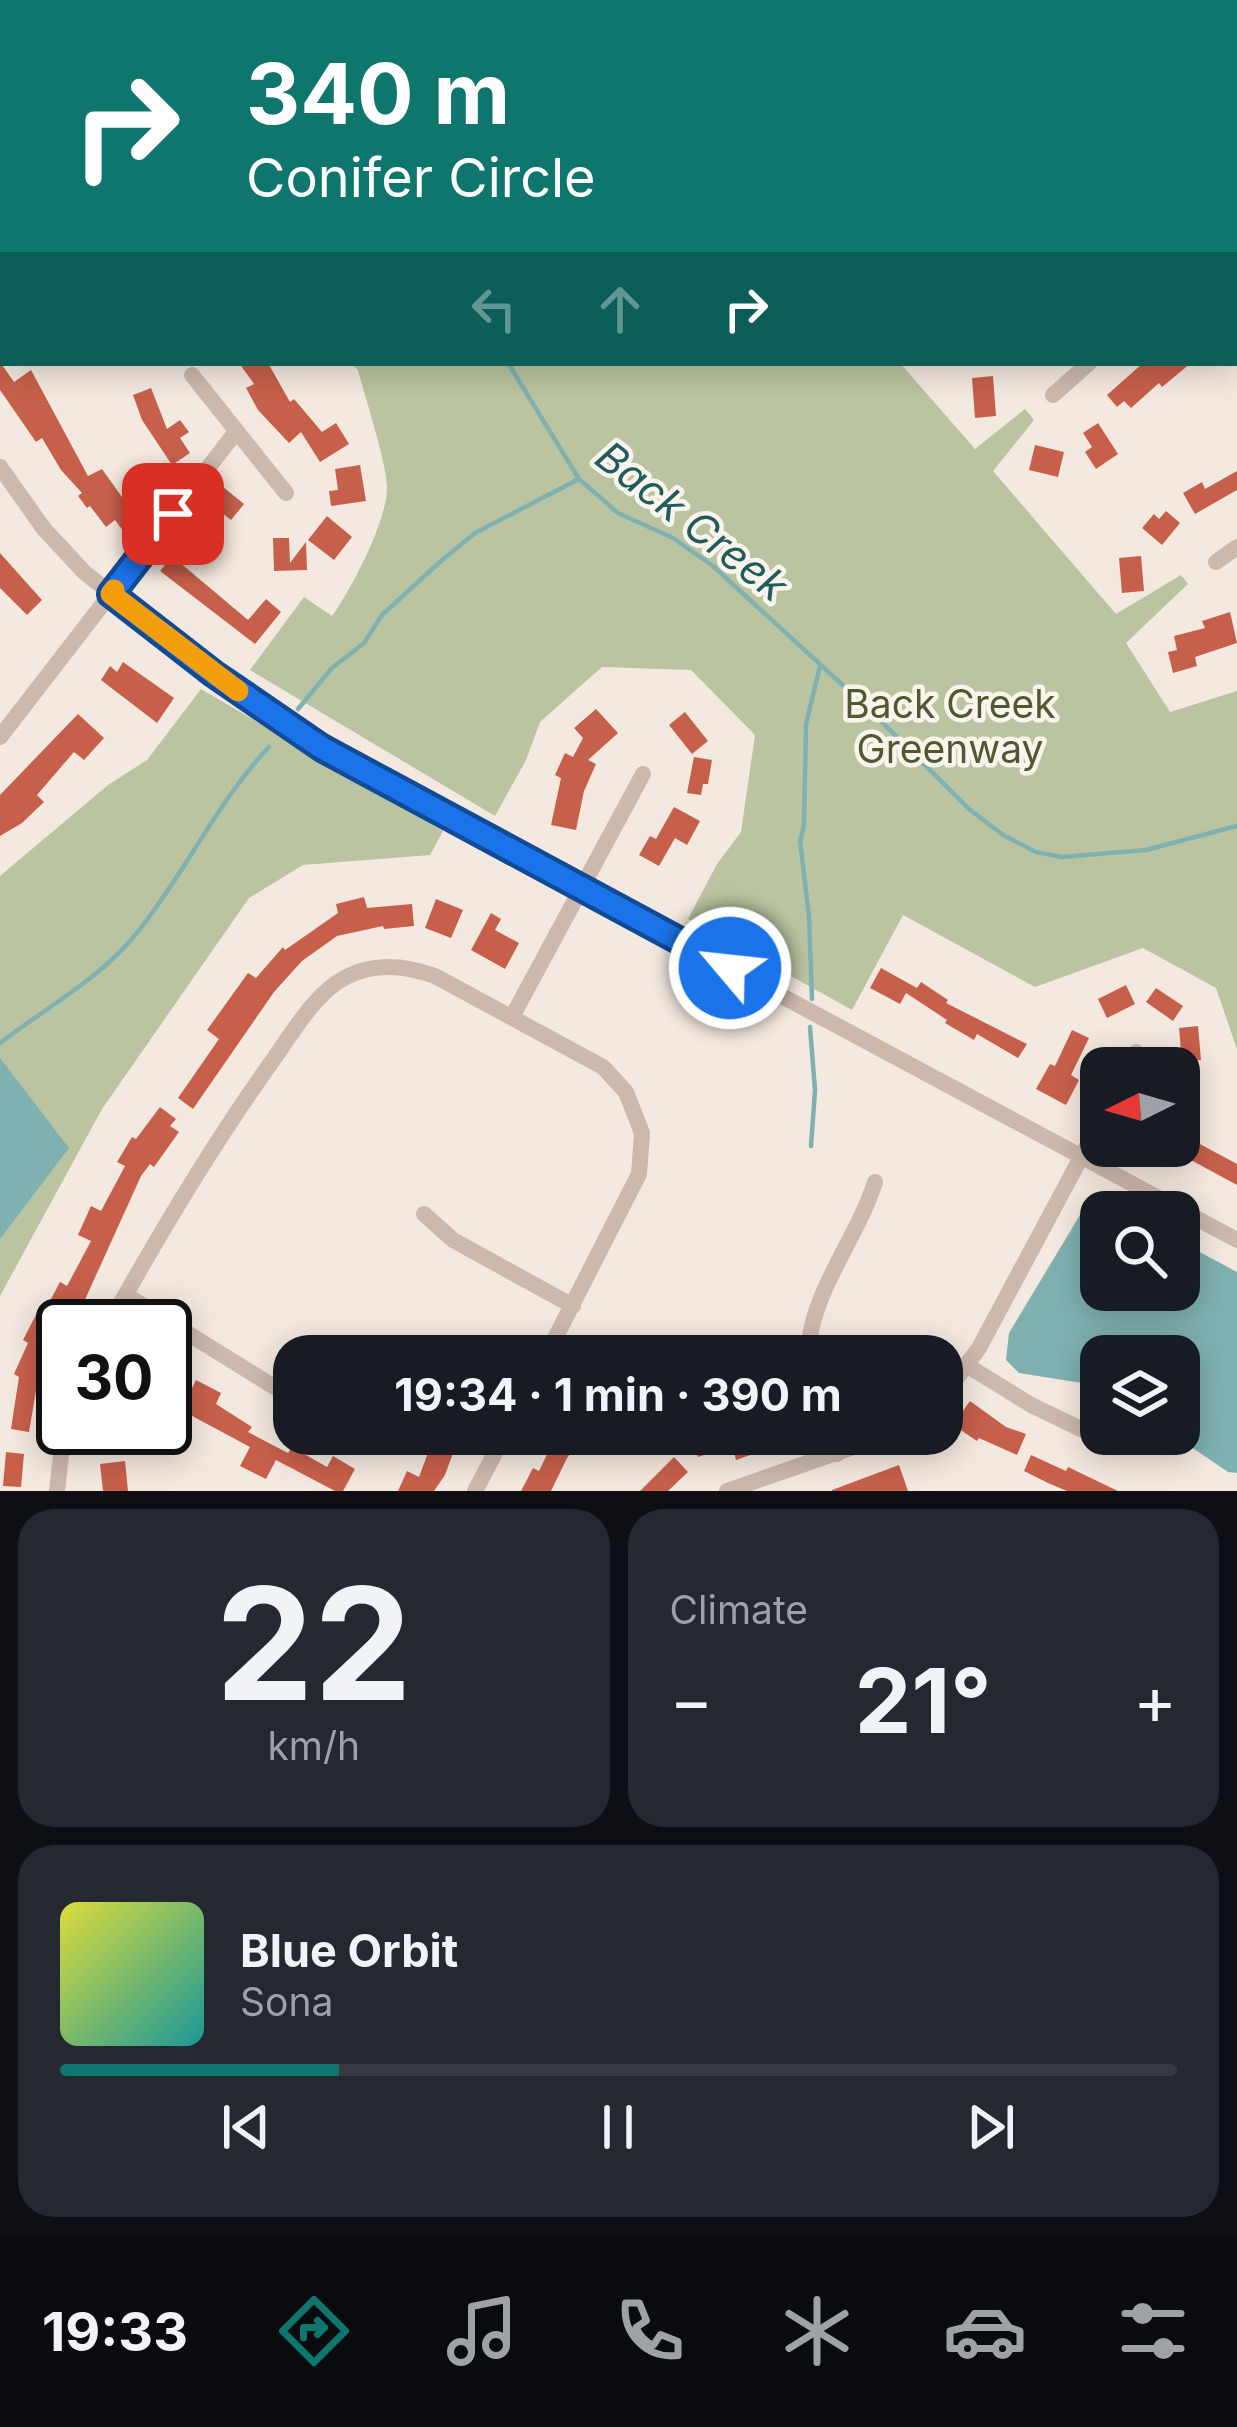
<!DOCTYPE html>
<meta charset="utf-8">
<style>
:root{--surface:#171b24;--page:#242831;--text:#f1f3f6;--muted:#9ea1a6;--line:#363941;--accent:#0f766e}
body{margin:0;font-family:Inter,sans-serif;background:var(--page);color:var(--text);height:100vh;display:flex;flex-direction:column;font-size:45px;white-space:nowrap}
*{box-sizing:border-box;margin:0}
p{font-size:39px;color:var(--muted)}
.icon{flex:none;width:66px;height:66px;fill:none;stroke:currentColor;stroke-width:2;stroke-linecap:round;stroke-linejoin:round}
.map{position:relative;height:1491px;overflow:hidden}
.sheet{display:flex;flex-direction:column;gap:18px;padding:18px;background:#0d0f14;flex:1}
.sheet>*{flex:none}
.hud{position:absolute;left:0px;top:0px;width:1239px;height:366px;box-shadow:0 6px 30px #0003;background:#0f766e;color:#fff;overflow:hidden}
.needle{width:78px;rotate:265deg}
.tools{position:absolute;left:1080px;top:1047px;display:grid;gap:24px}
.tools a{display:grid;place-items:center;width:120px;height:120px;border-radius:24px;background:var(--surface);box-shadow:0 6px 30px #0003;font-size:60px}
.speed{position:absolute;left:36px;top:1299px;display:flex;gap:24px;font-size:60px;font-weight:700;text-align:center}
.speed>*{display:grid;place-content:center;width:156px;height:156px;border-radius:50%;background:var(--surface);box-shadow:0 6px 30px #0003;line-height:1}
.speed .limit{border:6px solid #111;border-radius:18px;background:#fff;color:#111}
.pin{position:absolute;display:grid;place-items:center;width:102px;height:102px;color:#fff;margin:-51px;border-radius:24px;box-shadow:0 6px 18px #0006}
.me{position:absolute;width:132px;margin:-66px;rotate:298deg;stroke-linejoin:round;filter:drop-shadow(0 0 9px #0008)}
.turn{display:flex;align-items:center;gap:42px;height:252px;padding:0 48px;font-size:54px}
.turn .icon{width:156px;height:156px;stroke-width:2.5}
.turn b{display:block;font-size:84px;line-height:102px}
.lanes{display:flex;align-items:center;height:114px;padding:0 48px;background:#0003;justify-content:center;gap:60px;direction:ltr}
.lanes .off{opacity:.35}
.big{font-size:90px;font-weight:700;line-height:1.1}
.sheet .widget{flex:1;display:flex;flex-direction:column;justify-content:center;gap:18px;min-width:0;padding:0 42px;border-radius:36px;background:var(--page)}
.sheet .dial{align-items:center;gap:0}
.dial b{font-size:156px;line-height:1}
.song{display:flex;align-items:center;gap:36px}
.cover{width:144px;height:144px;border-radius:18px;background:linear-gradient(135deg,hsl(60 70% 55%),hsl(180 70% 35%))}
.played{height:12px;border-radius:6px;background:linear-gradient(90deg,var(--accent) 25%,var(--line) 25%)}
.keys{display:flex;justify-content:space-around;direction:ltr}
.heat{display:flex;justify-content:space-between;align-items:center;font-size:66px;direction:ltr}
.sheet .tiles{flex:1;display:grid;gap:18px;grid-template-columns:1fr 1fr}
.widget:last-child{grid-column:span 2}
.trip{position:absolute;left:273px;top:1335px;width:690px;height:120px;border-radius:36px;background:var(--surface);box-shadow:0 6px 30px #0003;font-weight:700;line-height:120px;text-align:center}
.tab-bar{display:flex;height:192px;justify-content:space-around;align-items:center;background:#090b0e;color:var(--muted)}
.tab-bar .icon{width:84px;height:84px}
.tab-bar .active{color:var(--accent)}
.tab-bar b{font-size:54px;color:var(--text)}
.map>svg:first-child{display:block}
.green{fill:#bac4a0}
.water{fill:#7fb1b0}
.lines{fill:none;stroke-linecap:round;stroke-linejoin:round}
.stream{stroke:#7fb1b0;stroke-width:4.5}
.building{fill:#c7604b}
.street{stroke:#cdb8ac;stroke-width:16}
.route-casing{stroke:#114b97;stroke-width:30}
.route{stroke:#1a73e8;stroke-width:21}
.slow{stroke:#f59e0b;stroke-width:21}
.labels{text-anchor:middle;stroke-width:9;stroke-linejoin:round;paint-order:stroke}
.park-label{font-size:39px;fill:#4d592e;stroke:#fbf4ed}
.water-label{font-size:42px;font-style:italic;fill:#1f5d5d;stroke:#fbf4ed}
</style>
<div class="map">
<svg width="1237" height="1491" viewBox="0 0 1237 1491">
<rect width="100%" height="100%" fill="#f4e9e0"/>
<g class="green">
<polygon points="0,0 586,0 588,3 3,3 3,85"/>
<path d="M 350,363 L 900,363 L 975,449 L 1025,409 L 1034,420 L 993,471 L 1116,614 L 1181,575 L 1188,584 L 1126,643 L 1170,712 L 1237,691 L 1237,1049 L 1216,988 L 1143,948 L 1035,987 L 903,915 L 852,1010 L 688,919 L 717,864 L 741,832 L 755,735 L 691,670 L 602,667 L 540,722 L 526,760 L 495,816 L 250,670 L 304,597 L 332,616 C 351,590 387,521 387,488 C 387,463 365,398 358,370 Z"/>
<polygon points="201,689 443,831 430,855 303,865 249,898 102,1109 0,1296 0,876 108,785 147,760"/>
</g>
<g class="water">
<polygon points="0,1058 69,1148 0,1239"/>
<polygon points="1093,1200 1122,1212 1101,1212 1101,1290 1179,1290 1179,1241 1237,1272 1237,1473 1228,1472 1172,1434 1179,1434 1179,1356 1101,1356 1101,1386 1019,1373 1006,1360 1009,1333 1086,1205"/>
</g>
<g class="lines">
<g class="stream">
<polyline points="225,0 227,3"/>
<polyline points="923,3 926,0"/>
<polyline points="508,363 579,479 618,513 673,538 713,566 872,712 969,809 1003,835 1036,852 1062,857 1146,850 1237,826"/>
<polyline points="298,709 332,668 364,643 382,615 441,561 475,533 577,480"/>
<polyline points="812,999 809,916 800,841 804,825 806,724 820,666"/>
<polyline points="810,1027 815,1090 811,1146"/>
<path d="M 0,1043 C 44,1009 100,979 136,934 C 185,874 216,803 269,747"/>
</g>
</g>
<g class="building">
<polygon points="0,362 14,382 31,370 88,476 102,469 139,521 124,532 115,520 106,527 90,506 87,508 78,496 82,493 61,470 42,438 36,442 0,390"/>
<polygon points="239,363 268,363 290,402 294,399 322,432 336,423 349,444 320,462 301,432 289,443 258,410 246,388 254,384"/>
<polygon points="1143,363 1191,363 1162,387 1159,383 1131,408 1124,401 1117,407 1107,395"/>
<polygon points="993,376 996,416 975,418 972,378"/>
<polygon points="151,388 167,429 180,420 189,432 180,438 190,453 172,465 142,420 133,395"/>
<polygon points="1098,423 1118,454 1096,469 1085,452 1092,447 1083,433"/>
<polygon points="1035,445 1064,452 1058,477 1029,470"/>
<polygon points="360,465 366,501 331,506 329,491 338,490 335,469"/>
<polygon points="1237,471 1237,490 1195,514 1183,493 1202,482 1205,489"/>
<polygon points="223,487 244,504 231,520 210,503"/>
<polygon points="1166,511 1180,523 1162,545 1142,528 1154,514 1159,519"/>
<polygon points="327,516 352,537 334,560 308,540"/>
<polygon points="273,538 289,538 290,563 306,542 307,570 274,571"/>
<polygon points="0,553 42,600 27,615 0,588"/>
<polygon points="172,556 248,620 266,599 281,612 255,644 160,571"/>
<polygon points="1141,556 1144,591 1122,593 1119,558"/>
<polygon points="1230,612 1237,643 1195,657 1197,666 1173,673 1168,652 1177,650 1174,636 1205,628 1202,621"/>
<polygon points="123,662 174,698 157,723 101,680 110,666 117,672"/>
<polygon points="596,709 618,733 588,760 596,764 584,791 576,830 551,825 561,778 555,775 565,753 573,757 583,738 574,728"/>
<polygon points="685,712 708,741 692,754 669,725"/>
<polygon points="78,714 104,738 84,760 74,752 37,795 44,802 22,823 0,836 0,795"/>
<polygon points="694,757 712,760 708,784 703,784 701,795 687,793"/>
<polygon points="674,807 700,821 687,845 675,838 659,866 639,855 650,836 656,839"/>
<polygon points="364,897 367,908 412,904 414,926 384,929 383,926 337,936 302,961 274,992 193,1109 178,1098 219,1039 207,1030 248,973 256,978 283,947 285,950 338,913 336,904"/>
<polygon points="436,899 463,910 451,938 425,928"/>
<polygon points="491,913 501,919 495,930 519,943 505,969 471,950"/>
<polygon points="881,968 917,988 921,982 948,1000 946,1003 1027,1044 1018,1058 977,1034 974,1040 945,1023 947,1020 906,993 900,1004 870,988"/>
<polygon points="1126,985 1135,1004 1107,1018 1098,999"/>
<polygon points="1156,988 1183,1006 1173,1021 1146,1002"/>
<polygon points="1198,1026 1201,1060 1182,1062 1179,1028"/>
<polygon points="1072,1030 1089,1038 1071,1075 1079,1080 1066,1105 1036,1089 1050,1064 1055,1066"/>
<polygon points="160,1107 176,1119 170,1126 179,1132 154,1167 150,1164 141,1176 83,1304 70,1326 63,1326 63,1340 40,1386 37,1385 29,1432 11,1429 19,1377 14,1374 28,1343 23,1340 38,1311 43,1314 60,1282 67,1286 91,1241 78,1235 91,1206 101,1211 125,1166 117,1162 132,1137 136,1139"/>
<polygon points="1198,1143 1237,1164 1237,1185 1189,1159"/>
<polygon points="196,1380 221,1393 216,1404 252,1427 248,1432 288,1453 292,1447 327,1467 333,1456 355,1469 343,1491 335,1491 276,1460 266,1479 240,1466 250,1447 181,1410"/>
<polygon points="970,1401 1006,1427 1026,1434 1017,1455 979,1438 977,1441 953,1425"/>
<polygon points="435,1434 460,1434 445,1475 434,1491 398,1491 407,1471 419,1477"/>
<polygon points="546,1434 586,1434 567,1458 551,1491 521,1491 533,1468 539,1471 550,1448 541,1442"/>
<polygon points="709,1434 718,1434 723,1449 698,1457 692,1439"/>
<polygon points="745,1434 801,1434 802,1437 736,1460 730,1439"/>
<polygon points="6,1452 24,1454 21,1487 3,1486"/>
<polygon points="1031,1455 1066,1471 1068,1467 1118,1491 1067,1491 1048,1483 1024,1471"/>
<polygon points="674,1457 688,1472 668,1491 640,1491"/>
<polygon points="125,1461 128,1491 103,1491 100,1464"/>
<polygon points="899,1465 908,1491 832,1491 832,1490"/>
</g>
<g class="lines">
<g class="street">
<polyline points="766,0 771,3"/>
<polyline points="1049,3 1050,0"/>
<polyline points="1236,111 1237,107"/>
<polyline points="192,375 286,493"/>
<polyline points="1053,395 1089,363"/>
<polyline points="0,467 44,529 85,573 214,674 321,749 1237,1240"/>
<polyline points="1216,562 1237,547"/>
<polyline points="0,737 235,433"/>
<polyline points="512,1017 643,774"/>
<polyline points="1128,1068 1136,1052"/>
<polyline points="424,1214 453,1240 573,1306"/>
<polyline points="126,1295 292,1398"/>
<path d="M 108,1326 C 159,1234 212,1145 273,1060 C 293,1032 315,993 346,977 C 375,962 405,965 435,976 L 603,1067 L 626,1092 L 642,1133 L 639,1174 L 546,1356"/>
<path d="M 808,1356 C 809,1294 857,1240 875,1182"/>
<polyline points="968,1366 1031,1405 1081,1429"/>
<polyline points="942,1398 979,1348 1101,1120"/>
<polyline points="831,1434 837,1454"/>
<polyline points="57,1491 64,1428"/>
<polyline points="475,1491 505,1434"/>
<polyline points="727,1491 891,1434"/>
</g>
</g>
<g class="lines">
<g class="route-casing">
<polyline id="route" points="173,514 111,594 214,674 322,748 730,968"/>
</g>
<use href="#route" class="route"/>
<polyline class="slow" points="114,590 111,594 238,691"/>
</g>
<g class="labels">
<g class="park-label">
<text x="950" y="718">Back Creek<tspan x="950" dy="45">Greenway</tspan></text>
</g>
<g class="water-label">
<text transform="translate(692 521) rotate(38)" y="15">Back Creek</text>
</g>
</g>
</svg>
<div class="tools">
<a><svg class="needle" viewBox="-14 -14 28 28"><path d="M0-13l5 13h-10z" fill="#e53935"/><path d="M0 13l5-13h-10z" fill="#9ea1a6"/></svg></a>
<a><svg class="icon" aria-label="search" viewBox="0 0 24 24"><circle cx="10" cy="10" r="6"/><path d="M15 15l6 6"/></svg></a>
<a><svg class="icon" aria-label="layers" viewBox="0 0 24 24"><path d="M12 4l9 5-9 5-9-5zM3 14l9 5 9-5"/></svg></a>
</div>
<div class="speed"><div class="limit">30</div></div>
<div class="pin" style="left:173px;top:514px;background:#d93025"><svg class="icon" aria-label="arrive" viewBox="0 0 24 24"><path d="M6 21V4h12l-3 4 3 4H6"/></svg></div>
<svg class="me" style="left:730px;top:968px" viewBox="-20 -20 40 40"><circle r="17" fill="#1a73e8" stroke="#fff" stroke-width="3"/><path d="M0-11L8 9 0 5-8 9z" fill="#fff"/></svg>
<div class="trip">19:34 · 1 min · 390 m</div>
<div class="hud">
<div class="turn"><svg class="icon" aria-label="right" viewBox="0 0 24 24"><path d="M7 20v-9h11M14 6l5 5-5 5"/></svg><div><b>340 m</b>Conifer Circle</div></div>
<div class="lanes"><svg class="icon off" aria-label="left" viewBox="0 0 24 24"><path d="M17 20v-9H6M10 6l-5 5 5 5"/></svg><svg class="icon off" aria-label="ahead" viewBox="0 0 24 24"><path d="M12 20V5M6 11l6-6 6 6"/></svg><svg class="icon" aria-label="right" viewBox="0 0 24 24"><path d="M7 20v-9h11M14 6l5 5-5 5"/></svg></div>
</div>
</div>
<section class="sheet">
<div class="tiles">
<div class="widget dial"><b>22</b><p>km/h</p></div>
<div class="widget"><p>Climate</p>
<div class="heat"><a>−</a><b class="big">21°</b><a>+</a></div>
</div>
<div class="widget">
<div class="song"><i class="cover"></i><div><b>Blue Orbit</b><p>Sona</p></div></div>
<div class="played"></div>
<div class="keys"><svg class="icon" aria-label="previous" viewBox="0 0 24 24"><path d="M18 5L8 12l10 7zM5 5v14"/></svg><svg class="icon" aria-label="pause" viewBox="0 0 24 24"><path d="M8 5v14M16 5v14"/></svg><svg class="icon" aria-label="next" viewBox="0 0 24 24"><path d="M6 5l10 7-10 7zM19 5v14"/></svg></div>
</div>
</div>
</section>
<nav class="tab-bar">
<b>19:33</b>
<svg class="icon active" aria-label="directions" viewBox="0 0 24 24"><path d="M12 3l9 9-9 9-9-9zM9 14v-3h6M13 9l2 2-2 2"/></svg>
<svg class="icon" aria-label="music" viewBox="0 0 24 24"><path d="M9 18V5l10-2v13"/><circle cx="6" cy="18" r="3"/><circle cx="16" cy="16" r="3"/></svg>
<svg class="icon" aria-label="phone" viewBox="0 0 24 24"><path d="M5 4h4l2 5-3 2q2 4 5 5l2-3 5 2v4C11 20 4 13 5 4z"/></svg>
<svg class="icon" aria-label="climate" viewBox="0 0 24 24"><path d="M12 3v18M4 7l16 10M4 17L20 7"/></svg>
<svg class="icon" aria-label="car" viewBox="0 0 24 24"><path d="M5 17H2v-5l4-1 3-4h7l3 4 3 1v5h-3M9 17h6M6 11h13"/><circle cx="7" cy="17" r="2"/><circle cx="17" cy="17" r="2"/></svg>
<svg class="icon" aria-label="filters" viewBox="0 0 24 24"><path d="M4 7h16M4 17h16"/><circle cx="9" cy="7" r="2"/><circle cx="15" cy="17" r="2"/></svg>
</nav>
